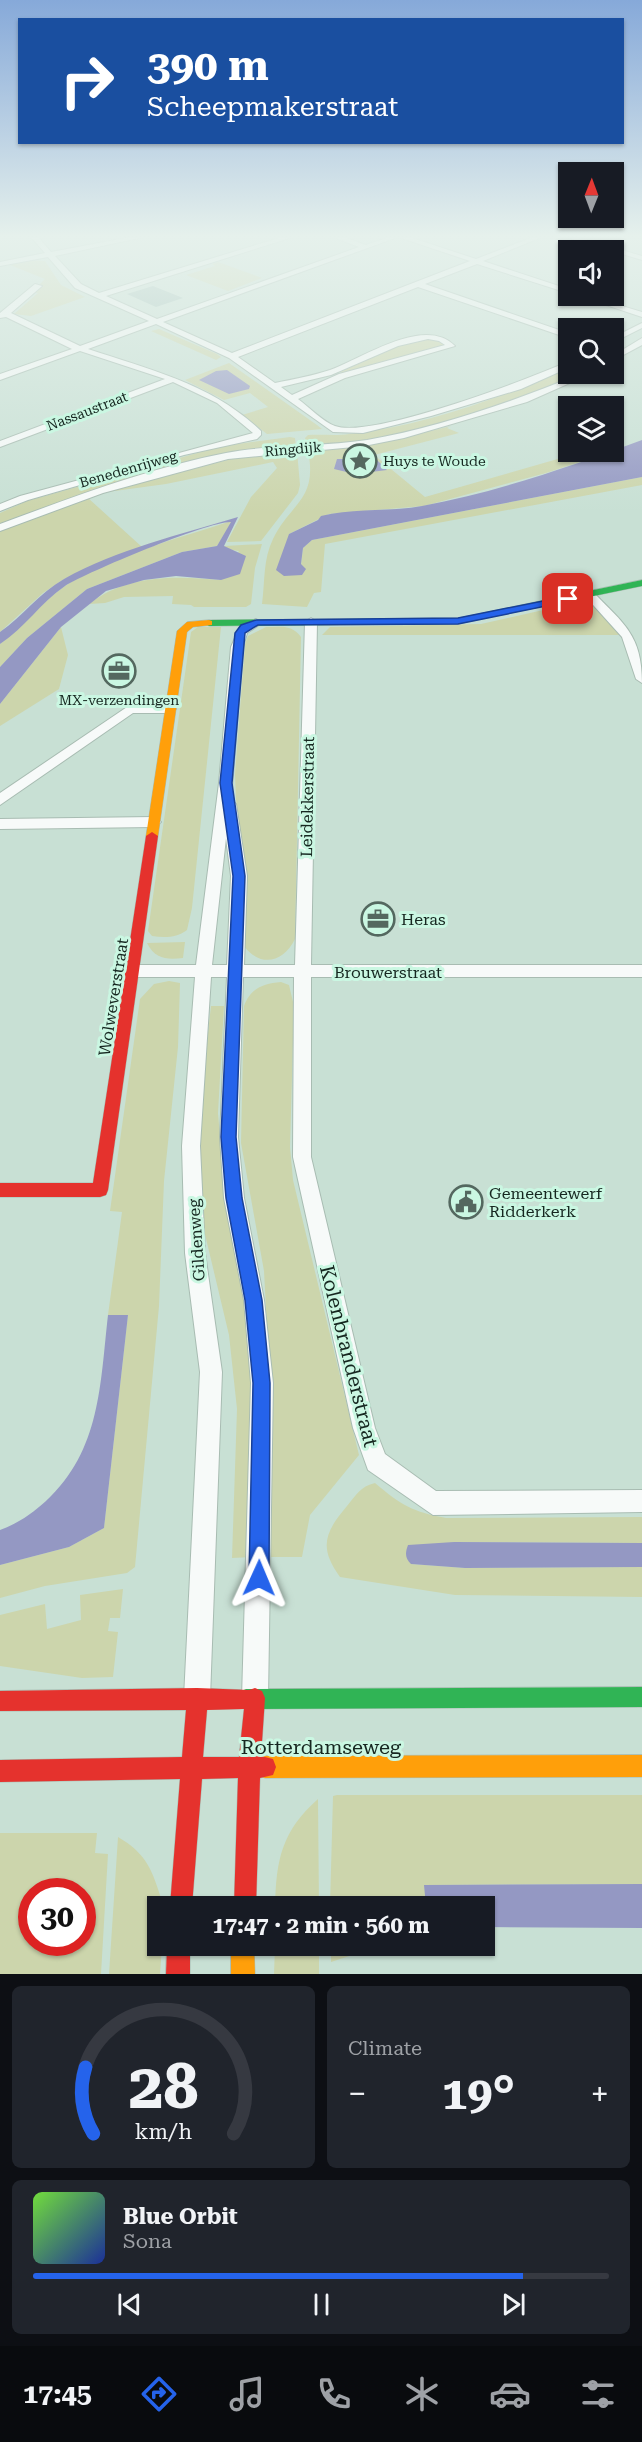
<!DOCTYPE html>
<meta charset="utf-8">
<style>
:root{--surface:#171b24;--page:#20242c;--text:#f1f3f6;--muted:#9ea1a6;--line:#363941;--accent:#2563eb}
body{margin:0;font-family:"Roboto Serif",serif;background:var(--page);color:var(--text);height:100vh;display:flex;flex-direction:column;font-size:22px;white-space:nowrap}
*{box-sizing:border-box;margin:0}
p{font-size:20px;color:var(--muted)}
.icon{flex:none;width:33px;height:33px;fill:none;stroke:currentColor;stroke-width:2;stroke-linecap:round;stroke-linejoin:round}
.map{position:relative;height:1974px;overflow:hidden}
.drawer{display:flex;flex-direction:column;gap:12px;padding:12px;background:#0d0f14;flex:1}
.drawer>*{flex:none}
.hud{position:absolute;left:18px;top:18px;width:606px;height:126px;border-radius:0px;box-shadow:0 2px 4px #0004;background:#1a4fa0;color:#fff;overflow:hidden}
.needle{width:39px;rotate:1deg}
.buttons{position:absolute;left:558px;top:162px;display:grid;gap:12px}
.buttons a{display:grid;place-items:center;width:66px;height:66px;border-radius:0px;background:var(--surface);box-shadow:0 2px 4px #0004;font-size:30px}
.speed{position:absolute;left:18px;top:1878px;display:flex;gap:12px;font-size:30px;font-weight:700;text-align:center}
.speed>*{display:grid;place-content:center;width:78px;height:78px;border-radius:50%;background:var(--surface);box-shadow:0 2px 4px #0004;line-height:1}
.speed .limit{border:9px solid #d22;background:#fff;color:#111}
.pin{position:absolute;display:grid;place-items:center;width:51px;height:51px;color:#fff;margin:-26px;border-radius:12px;box-shadow:0 3px 9px #0006}
.me{position:absolute;width:66px;margin:-33px;rotate:1deg;stroke-linejoin:round;filter:drop-shadow(0 0 4px #0008)}
.turn{display:flex;align-items:center;gap:21px;height:126px;padding:0 30px;font-size:27px}
.turn .icon{width:78px;height:78px;stroke-width:2.5}
.turn b{display:block;font-size:42px;line-height:51px}
.big{font-size:45px;font-weight:700;line-height:1.1}
.drawer .widget{flex:1;display:flex;flex-direction:column;justify-content:center;gap:9px;min-width:0;padding:0 21px;border-radius:9px;background:var(--page)}
.drawer .dial{align-items:center;gap:0}
.dial svg{height:156px;overflow:visible;fill:none;stroke:var(--line);stroke-width:7;stroke-linecap:round;text-anchor:middle}
.dial text{fill:var(--text);stroke:none}
.song{display:flex;align-items:center;gap:18px}
.cover{width:72px;height:72px;border-radius:9px;background:linear-gradient(135deg,hsl(100 70% 55%),hsl(230 70% 35%))}
.played{height:6px;border-radius:3px;background:linear-gradient(90deg,var(--accent) 85%,var(--line) 85%)}
.keys{display:flex;justify-content:space-around;direction:ltr}
.heat{display:flex;justify-content:space-between;align-items:center;font-size:33px;direction:ltr}
.drawer .tiles{flex:1;display:grid;gap:12px;grid-template-columns:1fr 1fr}
.widget:last-child{grid-column:span 2}
.trip{position:absolute;left:147px;top:1896px;width:348px;height:60px;border-radius:0px;background:var(--surface);box-shadow:0 2px 4px #0004;font-weight:700;line-height:60px;text-align:center}
.menu{display:flex;height:96px;justify-content:space-around;align-items:center;background:#090b0e;color:var(--muted)}
.menu .icon{width:42px;height:42px}
.menu .active{color:var(--accent)}
.menu b{font-size:27px;color:var(--text)}
.map>svg:first-child{display:block}
.green{fill:#ccd5ac;fill-rule:evenodd}
.water{fill:#9498c3}
.building{fill:#a2c1b9}
.lines{fill:none;stroke-linecap:round;stroke-linejoin:round}
.street-casing{stroke:#a8bcb2;stroke-width:2}
.fast-casing{stroke:#a8bcb2;stroke-width:1}
.slow-casing{stroke:#a8bcb2;stroke-width:1}
.jam-casing{stroke:#a8bcb2;stroke-width:1}
.street{fill:#f7faf9;fill-rule:evenodd}
.fast{fill:#30b455;fill-rule:evenodd}
.slow{fill:#ff9f0a;fill-rule:evenodd}
.jam{fill:#e5322d;fill-rule:evenodd}
.route{fill:#2563eb;stroke:#184099;stroke-width:1.5}
.labels{text-anchor:middle;stroke-width:6;stroke-linejoin:round;paint-order:stroke}
.far-street-label{font-size:14px;fill:#162720;stroke:#caf7e2}
.far-poi-label{font-size:14px;fill:#162720;stroke:#caf7e2;text-anchor:start}
.street-label{font-size:16px;fill:#162720;stroke:#caf7e2}
.poi-label{font-size:16px;fill:#162720;stroke:#caf7e2;text-anchor:start}
.near-street-label{font-size:20px;fill:#162720;stroke:#caf7e2}
</style>
<div class="map">
<svg width="642" height="1974" viewBox="0 0 642 1974">
<rect width="100%" height="100%" fill="#c8e0d4"/>
<g class="green">
<polygon points="28,260 45,261 61,285 85,297 31,316 14,314 38,293 32,292 45,279 10,265"/>
<polygon points="218,262 262,278 228,291 186,275 215,266 212,264"/>
<polygon points="159,329 217,354 221,357 216,360 151,331"/>
<polygon points="434,338 445,344 445,347 344,374 340,372 414,339"/>
<polygon points="229,363 317,425 322,429 267,434 242,415 268,407 250,393 224,400 185,380"/>
<path d="M 568,368 L 568,374 L 581,374 C 497,415 400,438 307,447 L 305,438 L 308,435 C 322,434 336,436 349,434 C 424,426 500,398 568,368 Z"/>
<path d="M 451,426 L 447,428 L 459,433 L 374,455 L 425,497 L 582,452 L 611,452 L 546,473 L 424,506 L 329,514 L 289,534 L 301,565 L 303,548 L 312,540 L 642,477 L 642,485 L 325,544 L 321,592 L 314,593 L 307,607 L 262,604 C 265,582 263,559 273,539 C 291,502 318,500 308,451 L 377,444 Z"/>
<path d="M 290,437 L 295,438 L 296,448 C 193,456 97,493 0,526 L 0,513 L 27,501 L 222,446 Z"/>
<polygon points="297,451 300,485 298,493 261,541 227,542 251,497 277,468 273,462 166,484 100,493 231,459"/>
<polygon points="88,498 142,547 64,579 43,593 0,632 0,531"/>
<path d="M 228,522 L 232,522 L 217,546 L 182,552 L 87,589 L 27,638 L 0,667 L 0,644 C 24,627 41,602 65,586 C 111,556 176,539 228,522 Z"/>
<path d="M 262,544 L 255,568 L 251,604 L 246,607 L 194,607 L 191,605 L 172,604 L 173,596 L 124,597 L 105,603 L 89,604 C 128,574 175,576 221,580 L 239,551 L 226,549 L 224,546 Z"/>
<path d="M 574,603 C 603,606 606,613 621,635 L 322,635 L 330,627 L 481,624 Z"/>
<polygon points="61,627 68,655 59,689 0,726 0,704"/>
<path d="M 198,627 L 221,627 L 192,908 L 187,930 C 177,938 164,938 152,936 L 148,931 L 191,632 Z"/>
<path d="M 266,627 C 280,627 292,624 301,637 L 295,939 C 283,963 260,968 243,945 L 246,874 L 236,799 L 235,775 L 245,644 L 248,636 Z"/>
<path d="M 185,942 L 183,958 C 167,960 155,959 147,943 Z"/>
<polygon points="169,981 180,983 178,1047 164,1181 159,1306 135,1567 127,1573 45,1586 0,1598 0,1565 69,1547 104,1528 128,1315 108,1315 122,1212 110,1211 140,999 154,984"/>
<path d="M 281,982 L 289,985 L 294,1006 L 290,1147 L 293,1180 L 359,1455 L 310,1515 L 302,1557 L 269,1557 L 270,1384 L 264,1271 L 241,1143 L 244,1006 C 251,988 262,984 281,982 Z"/>
<polygon points="211,1006 224,1006 218,1113 224,1184 249,1323 255,1422 252,1557 232,1558 237,1409 229,1335 203,1226 196,1141"/>
<path d="M 375,1483 C 401,1505 413,1512 446,1518 L 642,1517 L 642,1543 L 454,1542 L 411,1564 L 465,1568 L 642,1567 L 642,1597 L 455,1595 L 340,1577 C 319,1548 324,1533 347,1506 C 356,1495 361,1486 375,1483 Z"/>
<polygon points="123,1589 120,1618 110,1618 108,1631 118,1632 113,1677 82,1678 0,1666 0,1615 45,1604 47,1629 81,1620 80,1595"/>
<polygon points="337,1795 642,1795 642,1884 425,1885 426,1906 330,1906 333,1796"/>
<path d="M 318,1799 L 319,1906 L 275,1906 C 276,1859 282,1831 318,1799 Z"/>
<path d="M 0,1833 L 97,1833 L 95,1853 L 108,1854 L 101,1974 L 0,1974 ZM 32,1892 L 82,1892 L 82,1942 L 32,1942 Z"/>
<path d="M 118,1837 C 147,1854 152,1870 162,1901 L 162,1906 L 158,1906 L 158,1946 L 162,1946 L 160,1974 L 109,1974 Z"/>
<polygon points="275,1946 319,1946 319,1974 274,1974"/>
<polygon points="331,1946 380,1946 331,1962"/>
</g>
<g class="water">
<polygon points="227,370 250,386 249,389 229,394 199,380 216,371"/>
<path d="M 642,440 L 642,477 L 312,540 L 303,548 L 301,564 L 306,569 L 302,575 L 284,576 L 276,570 L 289,534 L 318,520 L 321,516 C 354,508 389,512 422,506 C 497,492 572,466 642,440 Z"/>
<polygon points="373,456 387,470 355,474 334,469 337,459 346,459 348,467 374,466"/>
<path d="M 238,517 L 224,546 L 246,556 L 240,574 L 221,580 L 176,576 L 144,580 L 106,591 L 61,627 L 0,704 L 0,667 L 27,638 L 87,589 L 182,552 L 217,546 L 231,522 C 209,521 87,572 65,586 C 40,603 25,628 0,644 L 0,632 C 23,616 39,593 64,579 C 117,549 180,535 238,517 Z"/>
<path d="M 108,1315 L 128,1315 L 104,1528 L 69,1547 L 0,1565 L 0,1530 C 17,1524 33,1513 46,1501 C 101,1450 100,1384 108,1315 Z"/>
<path d="M 454,1542 L 642,1543 L 642,1567 L 465,1568 L 411,1564 C 405,1558 405,1553 408,1545 Z"/>
<polygon points="642,1884 642,1928 485,1927 484,1906 426,1906 424,1885"/>
</g>
<polygon class="building" points="153,286 183,298 156,307 127,294"/>
<g class="lines">
<g class="street-casing">
<g id="street">
<path d="M 31,237 L 38,237 L 51,252 L 131,237 L 144,237 L 55,256 L 81,284 L 99,293 L 282,237 L 293,237 L 106,296 L 157,319 L 359,247 L 333,237 L 343,237 L 366,245 L 389,237 L 409,237 L 476,259 L 533,237 L 542,237 L 483,261 L 568,289 L 568,293 L 477,264 L 425,284 L 568,333 L 568,338 L 418,287 L 238,357 L 275,383 C 294,379 312,376 330,370 C 363,358 425,315 455,346 L 345,378 L 298,399 C 309,407 323,422 335,426 C 371,439 526,380 565,363 L 568,363 L 568,368 L 521,389 L 431,416 L 363,433 L 333,432 L 229,358 L 156,324 L 88,349 C 151,370 212,384 261,431 L 261,435 L 257,439 L 184,455 L 28,500 L 0,511 L 0,504 L 20,496 L 253,433 L 217,403 L 173,382 L 0,447 L 0,441 L 165,379 L 80,351 L 0,380 L 0,374 L 72,349 L 6,317 L 0,318 L 0,313 L 35,284 L 42,286 L 11,313 L 80,346 L 149,321 L 75,288 L 48,257 L 0,266 L 0,262 L 45,253 ZM 398,237 L 470,261 L 232,353 L 163,322 ZM 428,339 L 439,341 L 445,345 L 339,374 L 292,395 L 281,387 L 331,375 L 398,346 Z"/>
<polygon points="566,237 577,237 642,256 642,260"/>
<polygon points="579,296 589,296 642,312 642,317"/>
<polygon points="642,323 642,328 614,342 614,337"/>
<polygon points="642,338 642,345 614,360 614,355"/>
<path d="M 580,374 L 590,374 L 527,402 L 404,438 L 364,446 L 228,459 L 103,493 L 0,531 L 0,524 C 73,497 149,468 226,453 C 272,444 320,447 367,440 C 440,427 512,402 580,374 Z"/>
<path d="M 585,592 L 593,592 C 624,624 642,635 642,683 L 636,679 L 622,637 L 585,596 Z"/>
<path d="M 311,618 L 317,622 L 311,965 L 642,965 L 642,977 L 311,977 L 311,1157 L 375,1428 L 385,1454 L 436,1491 L 642,1490 L 642,1512 L 433,1515 L 368,1470 L 353,1428 L 293,1157 L 294,977 L 243,977 L 238,1137 L 244,1198 L 264,1300 L 273,1383 L 268,1698 L 264,1707 L 255,1711 L 246,1707 L 242,1698 L 251,1383 L 244,1300 L 224,1198 L 220,1137 L 227,977 L 211,977 L 200,1146 L 205,1253 L 222,1372 L 210,1698 L 206,1707 L 197,1711 L 188,1707 L 184,1698 L 200,1372 L 185,1253 L 182,1146 L 195,977 L 134,977 L 128,975 L 126,971 L 128,967 L 134,965 L 196,965 L 219,783 L 231,647 L 240,627 L 256,619 L 262,623 L 247,633 L 243,647 L 231,800 L 236,804 L 247,876 L 244,965 L 295,965 L 305,622 ZM 226,838 L 231,876 L 227,965 L 212,965 Z"/>
<polygon points="130,705 170,705 176,709 170,713 133,713 0,805 0,793"/>
<polygon points="154,817 161,822 154,827 0,829 0,819"/>
</g>
</g>
<g class="fast-casing">
<g id="fast">
<polygon points="642,580 642,586 458,624 209,626 204,623 209,620 458,618"/>
<polygon points="642,1687 642,1707 246,1709 239,1706 236,1699 239,1692 246,1689"/>
</g>
</g>
<g class="slow-casing">
<g id="slow">
<polygon points="209,620 212,621 212,625 193,627 187,632 158,836 152,840 146,836 177,631 187,622"/>
<polygon points="642,1755 642,1777 265,1778 257,1775 254,1767 257,1759 265,1756"/>
<polygon points="231,1946 254,1946 255,1974 231,1974"/>
</g>
</g>
<g class="jam-casing">
<g id="jam">
<polygon points="152,832 158,836 108,1190 106,1195 100,1197 0,1197 0,1183 93,1183 146,836"/>
<path d="M 197,1688 L 249,1690 L 255,1688 L 262,1691 L 265,1698 L 261,1756 L 273,1759 L 276,1767 L 273,1775 L 260,1778 L 256,1906 L 234,1906 L 238,1778 L 202,1779 L 192,1906 L 170,1906 L 180,1779 L 0,1782 L 0,1760 L 182,1757 L 186,1710 L 0,1711 L 0,1691 ZM 244,1709 L 239,1757 L 203,1757 L 207,1710 Z"/>
<polygon points="167,1946 190,1946 190,1974 166,1974"/>
</g>
</g>
<use href="#street" class="street"/>
<use href="#fast" class="fast"/>
<use href="#slow" class="slow"/>
<use href="#jam" class="jam"/>
</g>
<linearGradient id="sky" x2="0" y2="1"><stop stop-color="#86a9d9"/><stop offset="0.46" stop-color="#e6f1ec"/><stop offset="1" stop-color="#e6f1ec" stop-opacity="0"/></linearGradient>
<rect width="642" height="513" fill="url(#sky)"/>
<polygon class="route" points="568,596 571,597 571,601 458,624 258,625 245,633 232,783 245,876 236,1137 242,1198 262,1300 270,1383 269,1578 266,1585 259,1588 252,1585 249,1578 253,1383 245,1300 226,1198 221,1137 233,876 220,783 235,633 241,625 256,620 458,618"/>
<defs>
<g id="sight-ring" transform="scale(1.725)"><circle r="9.5" fill="#caf7e2" stroke="#54685f" stroke-width="1.5"/><path d="M0-6L1.8-2.2L6-1.7L2.9 1.2L3.7 5.4L0 3.3L-3.7 5.4L-2.9 1.2L-6-1.7L-1.8-2.2Z" fill="#54685f"/></g>
<g id="office-ring" transform="scale(1.725)"><circle r="9.5" fill="#caf7e2" stroke="#54685f" stroke-width="1.5"/><path d="M-6-3h4V-5.5h4V-3h4V5H-6ZM-1-4.5V-3h2v-1.5ZM-6 0V1H6V0Z" fill="#54685f"/></g>
<g id="civic-ring" transform="scale(1.725)"><circle r="9.5" fill="#caf7e2" stroke="#54685f" stroke-width="1.5"/><path d="M-.6-6.5H3V-4.5H.6V-3L4-1V1h2V6H-6V1h2V-1L-.6-3ZM-1.2 2.5V6h2.4V2.5Z" fill="#54685f"/></g>
</defs>
<g fill-rule="evenodd">
<use href="#sight-ring" x="360" y="461"/>
<use href="#office-ring" x="119" y="671"/>
<use href="#office-ring" x="378" y="919"/>
<use href="#civic-ring" x="466" y="1202"/>
</g>
<g class="labels">
<g class="far-street-label">
<text transform="translate(87 411) rotate(-21)" y="5">Nassaustraat</text>
<text transform="translate(293 449) rotate(-5)" y="5">Ringdijk</text>
<text transform="translate(128 469) rotate(-16)" y="5">Benedenrijweg</text>
</g>
<g class="far-poi-label">
<text x="383" y="466">Huys te Woude</text>
<text x="119" y="705" text-anchor="middle">MX-verzendingen</text>
</g>
<g class="street-label">
<text transform="translate(307 797) rotate(-89)" y="6">Leidekkerstraat</text>
<text x="388" y="978">Brouwerstraat</text>
<text transform="translate(113 997) rotate(-81)" y="6">Wolweverstraat</text>
<text transform="translate(196 1240) rotate(-94)" y="6">Gildenweg</text>
</g>
<g class="poi-label">
<text x="401" y="925">Heras</text>
<text x="489" y="1199">Gemeentewerf<tspan x="489" dy="18">Ridderkerk</tspan></text>
</g>
<g class="near-street-label">
<text transform="translate(349 1356) rotate(76)" y="7">Kolenbranderstraat</text>
<text x="321" y="1754">Rotterdamseweg</text>
</g>
</g>
</svg>
<div class="buttons">
<a><svg class="needle" viewBox="-14 -14 28 28"><path d="M0-13l5 13h-10z" fill="#e53935"/><path d="M0 13l5-13h-10z" fill="#9ea1a6"/></svg></a>
<a><svg class="icon" aria-label="sound" viewBox="0 0 24 24"><path d="M4 9h4l5-4v14l-5-4H4zM17 9q2 3 0 6"/></svg></a>
<a><svg class="icon" aria-label="search" viewBox="0 0 24 24"><circle cx="10" cy="10" r="6"/><path d="M15 15l6 6"/></svg></a>
<a><svg class="icon" aria-label="layers" viewBox="0 0 24 24"><path d="M12 4l9 5-9 5-9-5zM3 14l9 5 9-5"/></svg></a>
</div>
<div class="speed"><div class="limit">30</div></div>
<div class="pin" style="left:568px;top:599px;background:#d93025"><svg class="icon" aria-label="arrive" viewBox="0 0 24 24"><path d="M6 21V4h12l-3 4 3 4H6"/></svg></div>
<svg class="me" style="left:259px;top:1578px" viewBox="-20 -20 40 40"><path d="M0-17L14 15 0 8-14 15z" fill="#2563eb" stroke="#fff" stroke-width="4"/></svg>
<div class="trip">17:47 · 2 min · 560 m</div>
<div class="hud">
<div class="turn"><svg class="icon" aria-label="right" viewBox="0 0 24 24"><path d="M7 20v-9h11M14 6l5 5-5 5"/></svg><div><b>390 m</b>Scheepmakerstraat</div></div>
</div>
</div>
<section class="drawer">
<div class="tiles">
<div class="widget dial"><svg viewBox="0 0 100 80">
<path d="M14 69A42 42 0 1 1 86 69"/>
<path d="M14 69A42 42 0 0 1 10 35" stroke="#2563eb"/>
<text x="50" y="56" font-size="32" font-weight="700">28</text>
<text x="50" y="72" font-size="11">km/h</text>
</svg></div>
<div class="widget"><p>Climate</p>
<div class="heat"><a>−</a><b class="big">19°</b><a>+</a></div>
</div>
<div class="widget">
<div class="song"><i class="cover"></i><div><b>Blue Orbit</b><p>Sona</p></div></div>
<div class="played"></div>
<div class="keys"><svg class="icon" aria-label="previous" viewBox="0 0 24 24"><path d="M18 5L8 12l10 7zM5 5v14"/></svg><svg class="icon" aria-label="pause" viewBox="0 0 24 24"><path d="M8 5v14M16 5v14"/></svg><svg class="icon" aria-label="next" viewBox="0 0 24 24"><path d="M6 5l10 7-10 7zM19 5v14"/></svg></div>
</div>
</div>
</section>
<nav class="menu">
<b>17:45</b>
<svg class="icon active" aria-label="directions" viewBox="0 0 24 24"><path d="M12 3l9 9-9 9-9-9zM9 14v-3h6M13 9l2 2-2 2"/></svg>
<svg class="icon" aria-label="music" viewBox="0 0 24 24"><path d="M9 18V5l10-2v13"/><circle cx="6" cy="18" r="3"/><circle cx="16" cy="16" r="3"/></svg>
<svg class="icon" aria-label="phone" viewBox="0 0 24 24"><path d="M5 4h4l2 5-3 2q2 4 5 5l2-3 5 2v4C11 20 4 13 5 4z"/></svg>
<svg class="icon" aria-label="climate" viewBox="0 0 24 24"><path d="M12 3v18M4 7l16 10M4 17L20 7"/></svg>
<svg class="icon" aria-label="car" viewBox="0 0 24 24"><path d="M5 17H2v-5l4-1 3-4h7l3 4 3 1v5h-3M9 17h6M6 11h13"/><circle cx="7" cy="17" r="2"/><circle cx="17" cy="17" r="2"/></svg>
<svg class="icon" aria-label="filters" viewBox="0 0 24 24"><path d="M4 7h16M4 17h16"/><circle cx="9" cy="7" r="2"/><circle cx="15" cy="17" r="2"/></svg>
</nav>
